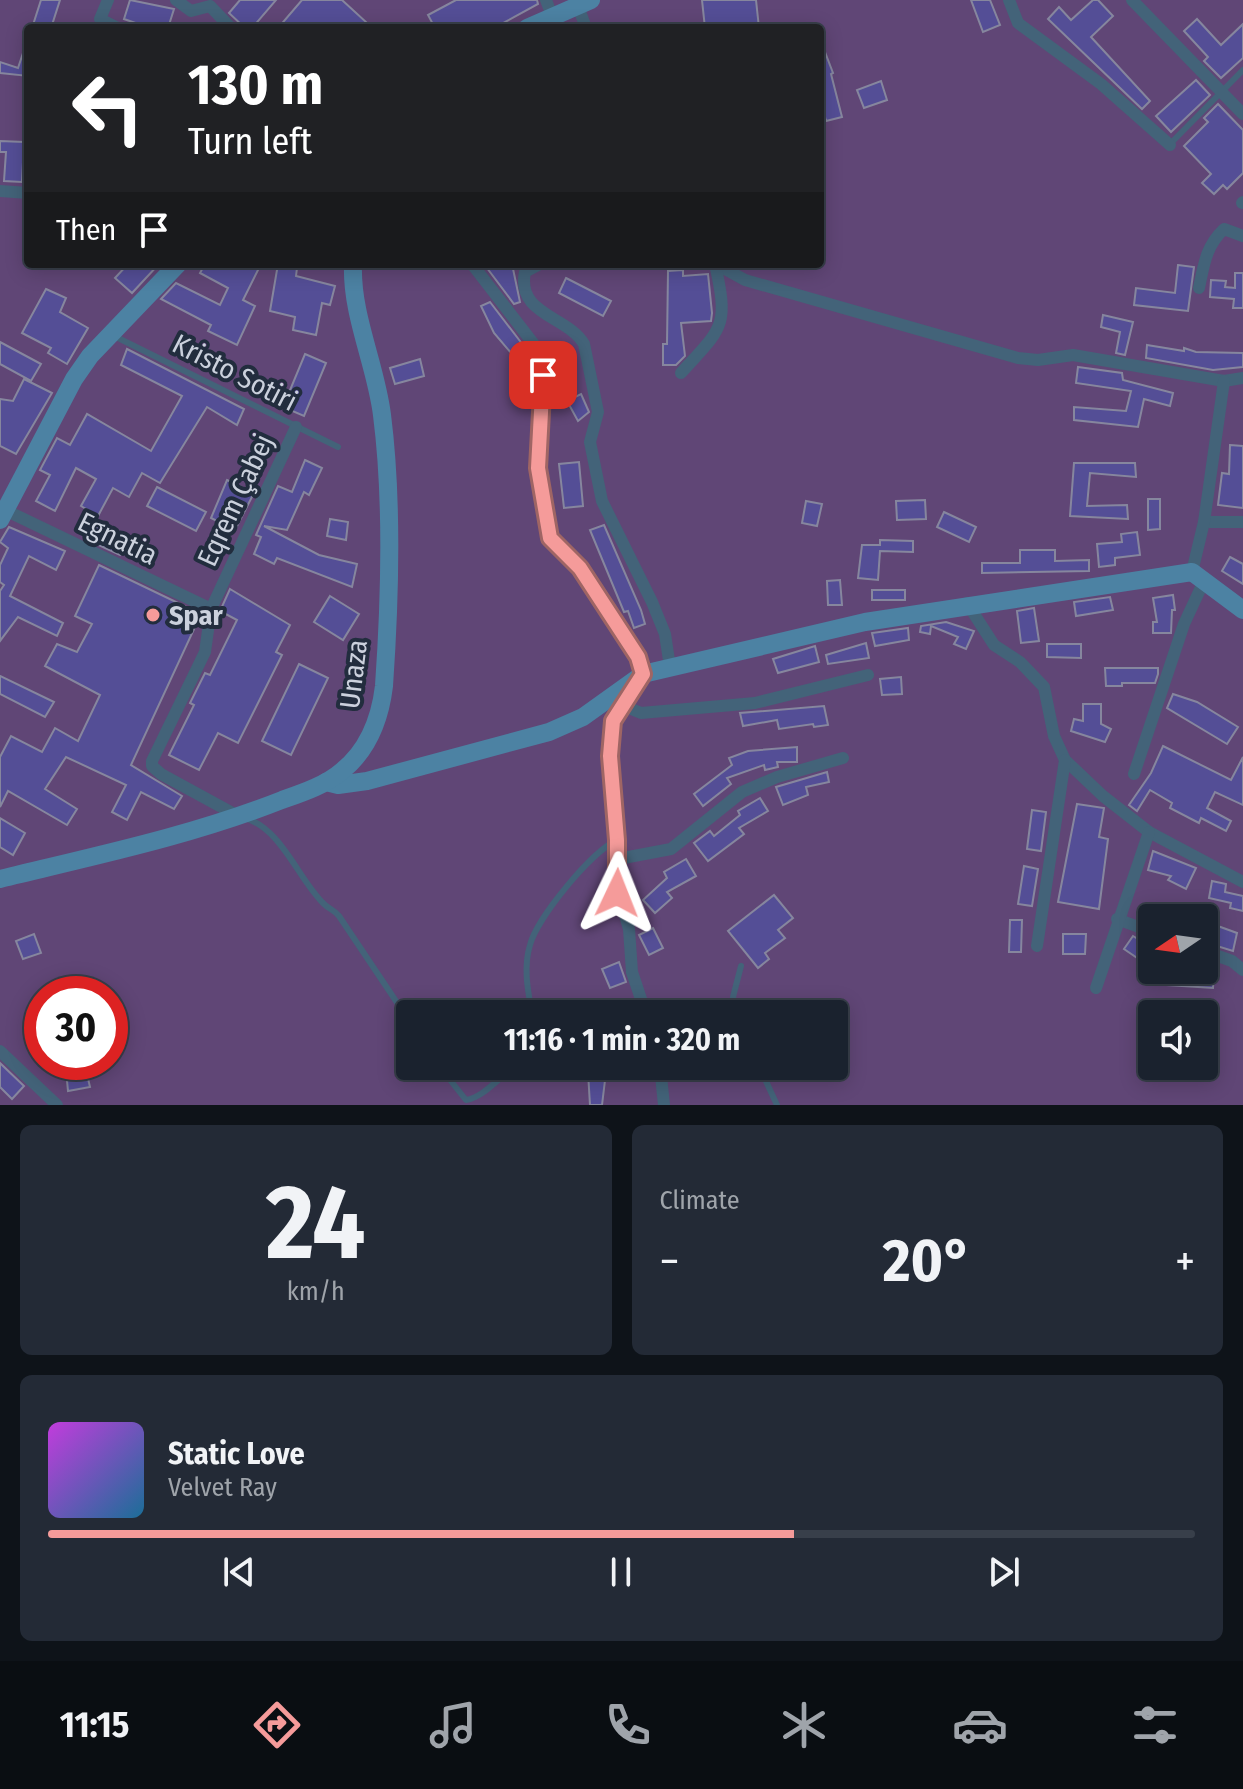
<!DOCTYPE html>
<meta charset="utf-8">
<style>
:root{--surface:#1a222e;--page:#232a36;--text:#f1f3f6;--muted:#9fa4aa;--line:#383f4a;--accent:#f59b9a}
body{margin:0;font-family:"Fira Sans Condensed",sans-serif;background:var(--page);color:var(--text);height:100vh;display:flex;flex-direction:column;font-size:30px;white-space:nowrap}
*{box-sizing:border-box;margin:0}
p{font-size:26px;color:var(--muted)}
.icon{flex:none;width:44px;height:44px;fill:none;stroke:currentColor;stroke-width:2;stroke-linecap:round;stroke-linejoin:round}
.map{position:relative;height:1105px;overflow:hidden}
.sheet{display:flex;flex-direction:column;gap:20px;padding:20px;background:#0e1319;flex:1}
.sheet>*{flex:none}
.banner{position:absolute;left:24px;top:24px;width:800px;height:244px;border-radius:8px;box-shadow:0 4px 20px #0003,0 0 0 2px var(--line);background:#202124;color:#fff;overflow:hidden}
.needle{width:52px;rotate:257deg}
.controls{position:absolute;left:1138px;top:904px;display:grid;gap:16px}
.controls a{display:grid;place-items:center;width:80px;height:80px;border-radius:8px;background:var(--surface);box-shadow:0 4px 20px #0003,0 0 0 2px var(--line);font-size:40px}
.speed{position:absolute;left:24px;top:976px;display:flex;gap:16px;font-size:40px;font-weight:700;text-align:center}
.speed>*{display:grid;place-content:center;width:104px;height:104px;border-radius:50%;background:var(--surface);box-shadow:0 4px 20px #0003,0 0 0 2px var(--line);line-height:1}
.speed .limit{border:12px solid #d22;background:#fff;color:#111}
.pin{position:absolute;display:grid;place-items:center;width:68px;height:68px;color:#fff;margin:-34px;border-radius:16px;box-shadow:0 4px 12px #0006}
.me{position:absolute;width:88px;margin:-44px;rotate:2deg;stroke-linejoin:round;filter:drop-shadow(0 0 6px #0008)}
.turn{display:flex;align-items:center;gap:28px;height:168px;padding:0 32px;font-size:36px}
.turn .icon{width:104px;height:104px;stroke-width:2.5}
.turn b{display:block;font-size:56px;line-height:68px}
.then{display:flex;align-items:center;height:76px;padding:0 32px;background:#0003;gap:16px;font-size:30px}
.big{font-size:60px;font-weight:700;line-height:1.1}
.sheet .widget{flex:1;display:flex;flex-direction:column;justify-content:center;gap:12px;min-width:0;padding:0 28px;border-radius:12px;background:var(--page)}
.sheet .dial{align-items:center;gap:0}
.dial b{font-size:104px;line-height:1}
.song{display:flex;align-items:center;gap:24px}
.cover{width:96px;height:96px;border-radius:12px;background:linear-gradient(135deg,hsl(290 70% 55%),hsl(200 70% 35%))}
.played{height:8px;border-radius:4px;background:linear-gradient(90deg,var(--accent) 65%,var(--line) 65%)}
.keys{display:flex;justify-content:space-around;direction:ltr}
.heat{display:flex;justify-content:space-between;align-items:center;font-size:44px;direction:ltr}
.sheet .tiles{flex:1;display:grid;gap:20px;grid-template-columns:1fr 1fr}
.widget:last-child{grid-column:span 2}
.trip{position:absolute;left:396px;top:1000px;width:452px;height:80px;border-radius:8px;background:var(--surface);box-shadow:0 4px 20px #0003,0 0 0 2px var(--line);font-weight:700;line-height:80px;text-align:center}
.tabs{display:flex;height:128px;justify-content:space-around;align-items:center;background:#0a0e12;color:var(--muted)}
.tabs .icon{width:56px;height:56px}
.tabs .selected{color:var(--accent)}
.tabs b{font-size:36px;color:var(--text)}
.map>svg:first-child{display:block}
.green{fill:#604676;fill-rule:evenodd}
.building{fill:#544e96;stroke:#86869e;stroke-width:2}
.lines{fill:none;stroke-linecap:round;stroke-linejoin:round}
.lane{stroke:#436379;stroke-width:6}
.street{stroke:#436379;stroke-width:12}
.secondary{stroke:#4c82a3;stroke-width:18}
.route-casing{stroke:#9f6564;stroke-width:20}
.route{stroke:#f59b9a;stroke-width:14}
.poi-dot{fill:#f59b9a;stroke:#222d3e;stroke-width:3}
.labels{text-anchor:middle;stroke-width:8;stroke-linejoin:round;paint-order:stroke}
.street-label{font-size:28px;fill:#cbd1dd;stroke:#222d3e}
.poi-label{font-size:28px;font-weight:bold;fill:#cbd1dd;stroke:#222d3e;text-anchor:start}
</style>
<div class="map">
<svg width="1243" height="1105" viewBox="0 0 1243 1105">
<rect width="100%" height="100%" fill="#222d3e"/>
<path class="green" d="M 0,0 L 1243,0 L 1243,1105 L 0,1105 ZM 28,28 L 820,28 L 820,264 L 28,264 ZM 1152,918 L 1204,918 L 1204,970 L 1152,970 ZM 42,994 L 110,994 L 110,1062 L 42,1062 ZM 410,1014 L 834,1014 L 834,1066 L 410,1066 ZM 1152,1014 L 1204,1014 L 1204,1066 L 1152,1066 Z"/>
<g class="building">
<polygon points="41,0 60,0 51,28 33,25"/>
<polygon points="130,0 174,9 168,28 150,28 124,19"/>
<polygon points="240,0 276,0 252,28 245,28 229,13"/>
<polygon points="302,0 342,0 366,22 361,28 278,28"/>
<polygon points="456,0 537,0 538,4 494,28 435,28 428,15"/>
<polygon points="702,0 756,0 759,28 705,28"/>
<polygon points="971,0 990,0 1000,25 983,32"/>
<polygon points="1093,0 1098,0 1113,16 1091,37 1150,101 1142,109 1048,19 1059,7 1071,20"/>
<polygon points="1197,19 1221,45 1243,24 1243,58 1221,78 1204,61 1208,57 1184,31"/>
<polygon points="820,39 833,73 831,74 842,117 826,121 820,97"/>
<polygon points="26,44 28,76 0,73 0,62 18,68"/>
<polygon points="1196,80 1210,95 1171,132 1156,116"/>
<polygon points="881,81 887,100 864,108 857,90"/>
<polygon points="1218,104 1243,130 1243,173 1227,189 1223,185 1214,194 1202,183 1211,174 1184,146 1208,122 1204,118"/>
<polygon points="0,141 24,142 22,182 4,181 6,152 0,152"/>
<polygon points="128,264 159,264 132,293 115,278"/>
<polygon points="205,264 261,264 243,300 255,306 237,345 208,331 211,325 161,299 176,283 220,305 228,288 200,273"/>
<polygon points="278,264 297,268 296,276 335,286 330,305 322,303 316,335 293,330 295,317 270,311"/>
<polygon points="493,264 512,264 520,302 514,304 487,268"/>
<polygon points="1178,265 1194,267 1188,311 1134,305 1136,288 1175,293"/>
<polygon points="683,270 683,276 708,274 712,313 711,321 681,323 685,356 676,365 663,365 663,344 667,344 668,271"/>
<polygon points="1235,273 1243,273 1243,308 1233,308 1234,299 1210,297 1211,280 1226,281 1225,287 1235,288"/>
<polygon points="566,278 611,301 603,316 559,293"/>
<polygon points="46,289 66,298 60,312 88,328 67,364 48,353 51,348 22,333"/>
<polygon points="490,302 523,345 512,354 494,333 481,306"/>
<polygon points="1103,315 1133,322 1125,355 1116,353 1120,332 1101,327"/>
<polygon points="0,342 41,364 31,381 0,364"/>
<polygon points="1147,345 1184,351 1184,348 1196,352 1243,353 1243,367 1213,370 1146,358"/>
<polygon points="127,349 244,409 237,425 207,407 160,483 142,473 129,497 113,488 98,516 81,506 96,479 76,468 55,511 36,501 50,475 40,470 57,438 70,445 87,414 151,451 182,396 121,365"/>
<polygon points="305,354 326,363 304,416 283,407"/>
<polygon points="420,359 424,376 395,384 390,368"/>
<polygon points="1078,367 1122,373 1123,380 1173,393 1170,406 1144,399 1138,427 1074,420 1074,407 1126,411 1131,391 1076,383"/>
<polygon points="24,379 52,393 16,454 0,446 0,399 13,401"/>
<polygon points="581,394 589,412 578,421 567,401"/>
<polygon points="1230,445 1243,446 1243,508 1218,505 1222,473 1229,474"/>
<polygon points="305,460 322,468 309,495 304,492 287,530 264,526 319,555 357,564 352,587 277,558 274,564 254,554 261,537 256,535 278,486 292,492"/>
<polygon points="579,462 583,506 564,508 559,464"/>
<polygon points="1074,463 1135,463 1136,477 1090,473 1087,506 1127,505 1128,519 1070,516"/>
<polygon points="227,480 254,493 235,530 211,518"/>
<polygon points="157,487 206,512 196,531 147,506"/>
<polygon points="1148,499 1160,499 1160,529 1148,530"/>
<polygon points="925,500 926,519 897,520 896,501"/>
<polygon points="806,501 822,504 817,526 802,523"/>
<polygon points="944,512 976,527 969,542 937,527"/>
<polygon points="330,519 348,522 346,540 327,536"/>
<polygon points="604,525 641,610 645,624 634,628 628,611 624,612 590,530"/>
<polygon points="97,526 127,541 120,555 90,541"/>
<polygon points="9,527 65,551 56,570 29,556 10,596 63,623 57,636 18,617 0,641 0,591 4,585 0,582 0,565 8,548 0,542"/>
<polygon points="1137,532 1140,555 1115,558 1115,565 1099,567 1097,544 1122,542 1121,534"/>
<polygon points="880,540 913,541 913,552 880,551 878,580 858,578 862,545 880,545"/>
<polygon points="1020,550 1055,550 1055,561 1089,560 1089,571 982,573 982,563 1020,563"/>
<polygon points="1230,557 1243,564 1243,584 1222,571"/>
<polygon points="99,565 201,614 131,765 182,796 174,809 141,792 127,820 112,812 126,785 66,757 45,789 77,809 67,825 8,791 0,807 0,757 11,736 42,752 55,728 78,741 100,695 45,666 57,644 77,652 92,624 75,616"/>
<polygon points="840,580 842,605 828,605 827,581"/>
<polygon points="230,589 290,625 276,652 282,655 238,743 218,733 199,770 169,755 194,705 190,703 205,673 210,675 237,620 220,611"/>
<rect x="872" y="590" width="33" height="10"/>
<polygon points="1173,595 1175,610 1172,610 1171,633 1153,633 1153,622 1157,622 1153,598"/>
<polygon points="330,596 359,614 343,640 314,622"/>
<polygon points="1110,597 1113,610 1076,616 1074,602"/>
<polygon points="1034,608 1039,641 1021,643 1017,611"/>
<polygon points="946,622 974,631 966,649 954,644 958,637 931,626 930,634 920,632 921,626"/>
<polygon points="908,628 909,640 875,646 872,633"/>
<polygon points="866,643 869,658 828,664 826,655"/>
<polygon points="1047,644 1081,644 1081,658 1047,657"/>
<polygon points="815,646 819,662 778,673 773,659"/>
<polygon points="299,664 328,678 291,755 262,741"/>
<polygon points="1105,668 1158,668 1158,674 1155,683 1122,683 1122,686 1106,686"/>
<polygon points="0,676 54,702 45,717 0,694"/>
<polygon points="901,677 902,694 882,695 880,679"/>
<polygon points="1173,694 1197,702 1238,727 1227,744 1167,708"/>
<polygon points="1083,704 1101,704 1101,724 1111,729 1105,742 1071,731 1074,719 1083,721"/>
<polygon points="824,706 828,725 814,727 813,724 779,729 777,720 743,726 740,713"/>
<polygon points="1163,746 1231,780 1243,757 1243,805 1215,792 1207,808 1231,821 1226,831 1201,818 1199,823 1170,808 1172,803 1150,790 1137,811 1129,805 1151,773"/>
<polygon points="797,747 797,762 777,762 778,767 765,770 764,765 727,778 731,784 703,806 694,794 732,765 729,758 748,751"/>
<polygon points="827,772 829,782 806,787 808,795 783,805 776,787"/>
<polygon points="760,798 768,811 739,828 744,834 708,861 694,843 710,831 714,836 740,815 738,811"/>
<polygon points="1077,804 1104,808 1099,837 1108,839 1099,909 1058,902"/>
<polygon points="1032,810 1046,812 1041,851 1027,849"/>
<polygon points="0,818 25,833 13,855 0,847"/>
<polygon points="1153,851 1196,868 1186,889 1168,880 1171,876 1148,870"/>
<polygon points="686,859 696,876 667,892 672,898 655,913 643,900 667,878 664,872"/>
<polygon points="1024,866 1038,869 1032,906 1018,904"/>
<polygon points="1212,881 1226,884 1225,892 1243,896 1243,911 1230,908 1231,903 1209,898"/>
<polygon points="774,895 793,918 778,930 785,938 765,953 769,959 758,968 728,931"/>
<polygon points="1010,920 1022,920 1021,952 1009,952"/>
<polygon points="1204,921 1237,933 1233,951 1204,942"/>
<polygon points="653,928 663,948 649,955 639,935"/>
<polygon points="34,934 41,953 23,959 16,941"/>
<polygon points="1063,934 1086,934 1085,954 1063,954"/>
<polygon points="1133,936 1152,948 1152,968 1124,949"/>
<polygon points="619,962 626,982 610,988 602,969"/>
<polygon points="1169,970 1214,970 1213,988 1167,985"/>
<polygon points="0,1063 24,1086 12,1099 0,1087"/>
<polygon points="85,1066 90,1087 68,1091 66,1070"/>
<polygon points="588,1072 606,1072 602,1105 590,1105"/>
</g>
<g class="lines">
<g class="lane">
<polyline points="1170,144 1243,70"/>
<polyline points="112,335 338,447"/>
<path d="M 245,818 C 282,829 298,879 324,904 C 329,909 334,910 339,916 L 410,1022"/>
<path d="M 532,1014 C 528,991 523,968 530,945 C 537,918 591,852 617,840"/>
<polyline points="738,1014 733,997 741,966"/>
<path d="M 439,1066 L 466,1100 C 486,1096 499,1076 517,1066"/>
<polyline points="759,1066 777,1105"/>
</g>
<g class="street">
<polyline points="108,0 100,19 118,28"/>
<polyline points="176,0 191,11 210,6 231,28"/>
<polyline points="546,0 552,16"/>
<polyline points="1009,0 1018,23 1101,84 1170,145"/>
<polyline points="1132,0 1243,114"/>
<polyline points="578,6 586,28"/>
<polyline points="0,191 28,193"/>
<polyline points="1242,203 1243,202"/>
<polyline points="472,264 533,343 543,375 538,468 550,538 580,568 638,657 643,674 613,721 610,756 618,859 614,877 629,929 632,972 646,1014"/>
<polyline points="716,264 745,280 1018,358 1038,360 1073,355 1224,381 1243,378"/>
<path d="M 538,265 L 525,272 C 516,315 568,316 584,344 L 598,412 L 590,442 L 602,501 L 652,602 L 665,634 L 670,667"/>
<path d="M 1199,288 C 1204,264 1206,246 1224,229 L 1243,236"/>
<path d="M 681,373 C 723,327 729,327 715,264"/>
<polyline points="5,510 211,609"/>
<polyline points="1204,522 1243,522"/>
<polyline points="1192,572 1204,522 1224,381"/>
<polyline points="967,603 994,645 1020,662 1044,687 1054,736 1065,760 1103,796 1149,832 1243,882"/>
<polyline points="624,706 641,713 755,703 868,675"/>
<polyline points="1134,774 1184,624 1204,581"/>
<polyline points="238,816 161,774 152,766 152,761 205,652 211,609 296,427"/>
<polyline points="618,859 671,849 742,792 777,777 843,758"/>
<polyline points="1117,919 1152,932"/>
<polyline points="1037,946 1065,760"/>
<polyline points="1204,951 1232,961 1243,970"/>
<polyline points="1096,988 1149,832"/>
<polyline points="0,1051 57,1105"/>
<polyline points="660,1066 664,1105"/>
</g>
<g class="secondary">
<polyline points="527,28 591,0"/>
<polyline points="0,520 74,379 90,356 178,264"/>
<polyline points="326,782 338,785 367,781 549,732 583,717 643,674 865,622 1192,572 1243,610"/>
<path d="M 0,879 C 94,856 191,836 282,800 C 302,793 326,785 342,771 C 368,750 380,719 384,686 C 390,600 393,501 382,415 C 376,365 351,315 353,264"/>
</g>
</g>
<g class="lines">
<g class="route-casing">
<polyline id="route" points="543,375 538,468 550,538 580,568 638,657 643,674 613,721 610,756 617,840 617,893"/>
</g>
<use href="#route" class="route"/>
</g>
<circle class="poi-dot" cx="153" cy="615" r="8"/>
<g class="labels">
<g class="street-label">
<text transform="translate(235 372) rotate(27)" y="10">Kristo Sotiri</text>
<text transform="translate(235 500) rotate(-65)" y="10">Eqrem Çabej</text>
<text transform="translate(118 538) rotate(26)" y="10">Egnatia</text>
<text transform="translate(353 674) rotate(-83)" y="10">Unaza</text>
</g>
<g class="poi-label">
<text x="169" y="625">Spar</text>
</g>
</g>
</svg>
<div class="controls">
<a><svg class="needle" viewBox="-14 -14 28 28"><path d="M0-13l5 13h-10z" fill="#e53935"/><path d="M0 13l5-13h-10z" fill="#9fa4aa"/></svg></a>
<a><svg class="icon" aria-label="sound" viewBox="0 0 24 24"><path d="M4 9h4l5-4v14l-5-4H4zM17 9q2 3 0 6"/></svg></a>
</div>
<div class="speed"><div class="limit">30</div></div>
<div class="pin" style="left:543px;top:375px;background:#d93025"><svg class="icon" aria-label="arrive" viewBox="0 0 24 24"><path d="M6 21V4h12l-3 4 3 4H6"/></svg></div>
<svg class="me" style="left:617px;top:893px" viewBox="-20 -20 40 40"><path d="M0-17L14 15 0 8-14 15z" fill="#f59b9a" stroke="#fff" stroke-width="4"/></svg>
<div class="trip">11:16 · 1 min · 320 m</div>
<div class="banner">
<div class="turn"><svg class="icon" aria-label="left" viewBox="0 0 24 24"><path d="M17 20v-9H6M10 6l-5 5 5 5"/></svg><div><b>130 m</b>Turn left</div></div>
<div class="then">Then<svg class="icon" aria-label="arrive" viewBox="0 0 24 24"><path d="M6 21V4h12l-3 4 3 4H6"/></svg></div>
</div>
</div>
<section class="sheet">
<div class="tiles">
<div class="widget dial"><b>24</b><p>km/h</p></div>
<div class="widget"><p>Climate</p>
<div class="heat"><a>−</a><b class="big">20°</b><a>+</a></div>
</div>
<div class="widget">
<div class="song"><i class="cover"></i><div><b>Static Love</b><p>Velvet Ray</p></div></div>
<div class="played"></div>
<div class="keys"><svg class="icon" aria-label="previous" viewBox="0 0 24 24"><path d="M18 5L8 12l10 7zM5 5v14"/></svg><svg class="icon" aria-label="pause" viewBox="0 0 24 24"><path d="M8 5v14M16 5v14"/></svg><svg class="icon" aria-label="next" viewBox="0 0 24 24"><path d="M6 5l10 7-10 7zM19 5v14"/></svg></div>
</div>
</div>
</section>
<nav class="tabs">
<b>11:15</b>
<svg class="icon selected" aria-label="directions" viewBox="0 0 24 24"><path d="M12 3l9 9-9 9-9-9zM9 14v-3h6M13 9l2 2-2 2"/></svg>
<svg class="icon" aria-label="music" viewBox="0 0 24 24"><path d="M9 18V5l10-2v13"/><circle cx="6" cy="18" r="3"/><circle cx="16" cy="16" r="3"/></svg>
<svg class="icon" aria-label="phone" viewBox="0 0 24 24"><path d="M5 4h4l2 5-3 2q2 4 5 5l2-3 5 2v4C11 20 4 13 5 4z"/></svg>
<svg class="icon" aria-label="climate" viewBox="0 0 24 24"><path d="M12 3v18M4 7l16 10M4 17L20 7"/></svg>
<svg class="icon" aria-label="car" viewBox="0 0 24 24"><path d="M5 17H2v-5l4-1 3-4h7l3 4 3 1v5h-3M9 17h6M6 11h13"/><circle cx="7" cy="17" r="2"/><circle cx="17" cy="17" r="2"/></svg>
<svg class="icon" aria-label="filters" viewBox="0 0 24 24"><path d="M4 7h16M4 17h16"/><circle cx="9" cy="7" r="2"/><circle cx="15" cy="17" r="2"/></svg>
</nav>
